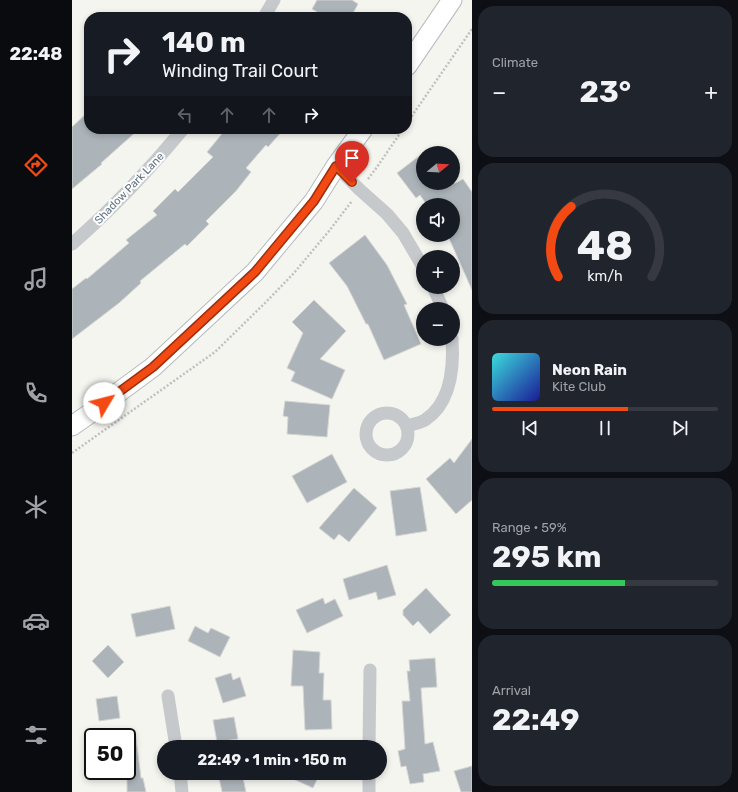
<!DOCTYPE html>
<meta charset="utf-8">
<style>
:root{--surface:#171b24;--page:#20242c;--text:#f1f3f6;--muted:#9ea1a6;--line:#363941;--accent:#f34912}
body{margin:0;font-family:Rubik,sans-serif;background:var(--page);color:var(--text);height:100vh;display:flex;flex-direction:column;font-size:15px;white-space:nowrap}
*{box-sizing:border-box;margin:0}
p{font-size:13px;color:var(--muted)}
.icon{flex:none;width:22px;height:22px;fill:none;stroke:currentColor;stroke-width:2;stroke-linecap:round;stroke-linejoin:round}
.map{position:relative;flex:1;overflow:hidden}
.details{display:flex;flex-direction:column;gap:6px;padding:6px;background:#0d0f14;width:266px}
.details>*{flex:none}
.hud{position:absolute;left:12px;top:12px;width:328px;height:122px;border-radius:16px;box-shadow:0 2px 6px #0003;background:#171b24;color:var(--text);overflow:hidden}
.needle{width:26px;rotate:72deg}
.controls{position:absolute;left:344px;top:146px;display:grid;gap:8px}
.controls a{display:grid;place-items:center;width:44px;height:44px;border-radius:50%;background:var(--surface);box-shadow:0 2px 6px #0003;font-size:20px}
.speed{position:absolute;left:12px;top:728px;display:flex;gap:8px;font-size:20px;font-weight:700;text-align:center}
.speed>*{display:grid;place-content:center;width:52px;height:52px;border-radius:50%;background:var(--surface);box-shadow:0 2px 6px #0003;line-height:1}
.speed .limit{border:2px solid #111;border-radius:6px;background:#fff;color:#111}
.pin{position:absolute;display:grid;place-items:center;width:34px;height:34px;color:#fff;margin:-41px -17px;border-radius:50% 50% 50% 0;rotate:-45deg;box-shadow:0 0 4px #0007}
.pin .icon{rotate:45deg}
.me{position:absolute;width:44px;margin:-22px;rotate:53deg;stroke-linejoin:round;filter:drop-shadow(0 0 3px #0008)}
.turn{display:flex;align-items:center;gap:14px;height:84px;padding:0 12px;font-size:18px}
.turn .icon{width:52px;height:52px;stroke-width:2.5}
.turn b{display:block;font-size:28px;line-height:34px}
.lanes{display:flex;align-items:center;height:38px;padding:0 12px;background:#0003;justify-content:center;gap:20px;direction:ltr}
.lanes .off{opacity:.35}
.big{font-size:30px;font-weight:700;line-height:1.1}
.details .tile{flex:1;display:flex;flex-direction:column;justify-content:center;gap:6px;min-width:0;padding:0 14px;border-radius:16px;background:var(--page)}
.details .dial{align-items:center;gap:0}
.dial svg{height:104px;overflow:visible;fill:none;stroke:var(--line);stroke-width:7;stroke-linecap:round;text-anchor:middle}
.dial text{fill:var(--text);stroke:none}
.song{display:flex;align-items:center;gap:12px}
.cover{width:48px;height:48px;border-radius:6px;background:linear-gradient(135deg,hsl(180 70% 55%),hsl(240 70% 35%))}
.played{height:4px;border-radius:2px;background:linear-gradient(90deg,var(--accent) 60%,var(--line) 60%)}
.keys{display:flex;justify-content:space-around;direction:ltr}
.heat{display:flex;justify-content:space-between;align-items:center;font-size:22px;direction:ltr}
.charge{height:6px;border-radius:3px;background:linear-gradient(90deg,#34c759 59%,var(--line) 0)}
.trip{position:absolute;left:85px;top:740px;width:230px;height:40px;border-radius:20px;background:var(--surface);box-shadow:0 2px 6px #0003;font-weight:700;line-height:40px;text-align:center}
main{display:flex;flex:1;min-height:0}
.dock{display:flex;flex-direction:column;width:72px;justify-content:space-around;align-items:center;background:#090b0e;color:var(--muted)}
.dock .icon{width:28px;height:28px}
.dock .selected{color:var(--accent)}
.dock b{font-size:18px;color:var(--text)}
.map>svg:first-child{display:block}
.building{fill:#acb4b9;stroke:#d6d6d3}
.lines{fill:none;stroke-linecap:round;stroke-linejoin:round}
.secondary-casing{stroke:#b5bbbf;stroke-width:21}
.path{stroke:#bfc0c2;stroke-width:2.5;stroke-dasharray:2 2;stroke-linecap:butt}
.minor{stroke:#c6c9cc;stroke-width:13}
.secondary{stroke:#fff;stroke-width:19}
.route-casing{stroke:#9e2f0c;stroke-width:10}
.route{stroke:#f34912;stroke-width:7}
.labels{text-anchor:middle;stroke-width:4;stroke-linejoin:round;paint-order:stroke}
.street-label{font-size:11px;fill:#617484;stroke:#fff}
</style>
<main>
<nav class="dock">
<b>22:48</b>
<svg class="icon selected" aria-label="directions" viewBox="0 0 24 24"><path d="M12 3l9 9-9 9-9-9zM9 14v-3h6M13 9l2 2-2 2"/></svg>
<svg class="icon" aria-label="music" viewBox="0 0 24 24"><path d="M9 18V5l10-2v13"/><circle cx="6" cy="18" r="3"/><circle cx="16" cy="16" r="3"/></svg>
<svg class="icon" aria-label="phone" viewBox="0 0 24 24"><path d="M5 4h4l2 5-3 2q2 4 5 5l2-3 5 2v4C11 20 4 13 5 4z"/></svg>
<svg class="icon" aria-label="climate" viewBox="0 0 24 24"><path d="M12 3v18M4 7l16 10M4 17L20 7"/></svg>
<svg class="icon" aria-label="car" viewBox="0 0 24 24"><path d="M5 17H2v-5l4-1 3-4h7l3 4 3 1v5h-3M9 17h6M6 11h13"/><circle cx="7" cy="17" r="2"/><circle cx="17" cy="17" r="2"/></svg>
<svg class="icon" aria-label="filters" viewBox="0 0 24 24"><path d="M4 7h16M4 17h16"/><circle cx="9" cy="7" r="2"/><circle cx="15" cy="17" r="2"/></svg>
</nav>
<div class="map">
<svg width="400" height="792" viewBox="0 0 400 792">
<rect width="100%" height="100%" fill="#f5f5f0"/>
<g class="building">
<polygon points="245,0 280,0 286,4 279,17 254,17 240,9"/>
<polygon points="17,111 17,129 67,129 29,163 30,164 0,189 0,127"/>
<polygon points="154,129 212,129 196,147 194,145 174,168 179,172 164,191 134,221 137,224 115,246 113,244 68,281 69,283 47,303 0,339 0,289 14,278 15,279 57,243 54,240 85,215 81,211 103,189 106,192 141,157 135,152"/>
<polygon points="351,153 351,183 384,183 391,179 400,192 400,290 376,236 381,235 381,205 355,205 348,195 344,198 325,173"/>
<polygon points="293,235 315,265 335,304 332,305 349,344 312,360 296,324 294,324 275,286 257,263"/>
<polygon points="242,300 274,331 248,359 273,370 260,399 219,381 223,372 215,368 231,333 220,322"/>
<polygon points="213,401 258,405 255,437 215,434 216,417 211,416"/>
<polygon points="400,439 400,500 384,514 354,479 378,458 382,463"/>
<polygon points="260,454 275,482 235,503 220,476"/>
<polygon points="348,487 355,531 324,536 318,491"/>
<polygon points="282,488 305,508 277,542 267,534 262,540 247,528"/>
<polygon points="315,565 324,595 306,600 304,592 277,600 271,579"/>
<polygon points="354,588 379,615 358,634 346,621 341,626 331,615 331,610"/>
<polygon points="251,598 253,604 263,599 271,616 235,633 224,610"/>
<polygon points="98,606 103,629 64,637 59,614"/>
<polygon points="123,626 136,633 139,628 158,637 148,657 116,641"/>
<polygon points="36,645 52,662 36,678 20,661"/>
<polygon points="221,650 248,652 247,673 252,673 251,700 259,700 260,729 233,730 231,686 219,686"/>
<polygon points="363,658 365,687 349,688 353,744 361,742 368,771 351,774 352,782 338,784 334,766 329,767 326,751 333,749 330,701 338,701 335,671 338,671 337,660"/>
<polygon points="159,673 161,680 168,677 174,696 151,703 143,678"/>
<polygon points="45,696 48,718 27,721 24,699"/>
<polygon points="162,717 166,739 145,742 141,720"/>
<polygon points="55,730 63,730 69,778 71,778 74,792 55,792"/>
<polygon points="400,766 400,792 389,792 382,771"/>
<polygon points="146,773 170,773 174,792 150,792"/>
<polygon points="208,773 248,773 241,788"/>
</g>
<g class="lines">
<g class="secondary-casing">
<g id="secondary">
<polyline points="335,66 380,0"/>
<polyline points="0,426 20,412 81,367 183,272 242,201 264,166 291,129"/>
</g>
</g>
<g class="path">
<polyline points="335,123 400,29"/>
<polyline points="296,179 305,167 331,129"/>
<polyline points="0,453 143,352 194,302 222,273 257,231 280,201"/>
</g>
<g class="minor">
<polyline points="192,17 202,0"/>
<polyline points="264,166 288,190 315,214 331,233 351,267"/>
<path d="M 0,244 C 40,209 77,170 111,129"/>
<polyline points="361,287 371,309"/>
<circle cx="315" cy="434" r="21"/>
<path d="M 335,426 C 341,424 348,423 353,420 C 379,403 382,368 380,339"/>
<polyline points="96,696 104,747"/>
<polyline points="297,747 298,670"/>
<polyline points="108,773 110,792"/>
<polyline points="297,792 297,773"/>
</g>
<use href="#secondary" class="secondary"/>
</g>
<g class="lines">
<g class="route-casing">
<polyline id="route" points="32,403 81,367 183,272 242,201 264,166 280,182"/>
</g>
<use href="#route" class="route"/>
</g>
<g class="labels">
<g class="street-label">
<text transform="translate(57 188) rotate(-46)" y="4">Shadow Park Lane</text>
</g>
</g>
</svg>
<div class="controls">
<a><svg class="needle" viewBox="-14 -14 28 28"><path d="M0-13l5 13h-10z" fill="#e53935"/><path d="M0 13l5-13h-10z" fill="#9ea1a6"/></svg></a>
<a><svg class="icon" aria-label="sound" viewBox="0 0 24 24"><path d="M4 9h4l5-4v14l-5-4H4zM17 9q2 3 0 6"/></svg></a>
<a>+</a>
<a>−</a>
</div>
<div class="speed"><div class="limit">50</div></div>
<div class="pin" style="left:280px;top:182px;background:#d93025"><svg class="icon" aria-label="arrive" viewBox="0 0 24 24"><path d="M6 21V4h12l-3 4 3 4H6"/></svg></div>
<svg class="me" style="left:32px;top:403px" viewBox="-20 -20 40 40"><circle r="19" fill="#fff"/><path d="M0-13L10 11 0 6-10 11z" fill="#f34912"/></svg>
<div class="trip">22:49 · 1 min · 150 m</div>
<div class="hud">
<div class="turn"><svg class="icon" aria-label="right" viewBox="0 0 24 24"><path d="M7 20v-9h11M14 6l5 5-5 5"/></svg><div><b>140 m</b>Winding Trail Court</div></div>
<div class="lanes"><svg class="icon off" aria-label="left" viewBox="0 0 24 24"><path d="M17 20v-9H6M10 6l-5 5 5 5"/></svg><svg class="icon off" aria-label="ahead" viewBox="0 0 24 24"><path d="M12 20V5M6 11l6-6 6 6"/></svg><svg class="icon off" aria-label="ahead" viewBox="0 0 24 24"><path d="M12 20V5M6 11l6-6 6 6"/></svg><svg class="icon" aria-label="right" viewBox="0 0 24 24"><path d="M7 20v-9h11M14 6l5 5-5 5"/></svg></div>
</div>
</div>
<section class="details">
<div class="tile"><p>Climate</p>
<div class="heat"><a>−</a><b class="big">23°</b><a>+</a></div>
</div>
<div class="tile dial"><svg viewBox="0 0 100 80">
<path d="M14 69A42 42 0 1 1 86 69"/>
<path d="M14 69A42 42 0 0 1 24 15" stroke="#f34912"/>
<text x="50" y="56" font-size="32" font-weight="700">48</text>
<text x="50" y="72" font-size="11">km/h</text>
</svg></div>
<div class="tile">
<div class="song"><i class="cover"></i><div><b>Neon Rain</b><p>Kite Club</p></div></div>
<div class="played"></div>
<div class="keys"><svg class="icon" aria-label="previous" viewBox="0 0 24 24"><path d="M18 5L8 12l10 7zM5 5v14"/></svg><svg class="icon" aria-label="pause" viewBox="0 0 24 24"><path d="M8 5v14M16 5v14"/></svg><svg class="icon" aria-label="next" viewBox="0 0 24 24"><path d="M6 5l10 7-10 7zM19 5v14"/></svg></div>
</div>
<div class="tile"><p>Range · 59%</p><b class="big">295 km</b><div class="charge"></div></div>
<div class="tile"><p>Arrival</p><b class="big">22:49</b></div>
</section>
</main>
